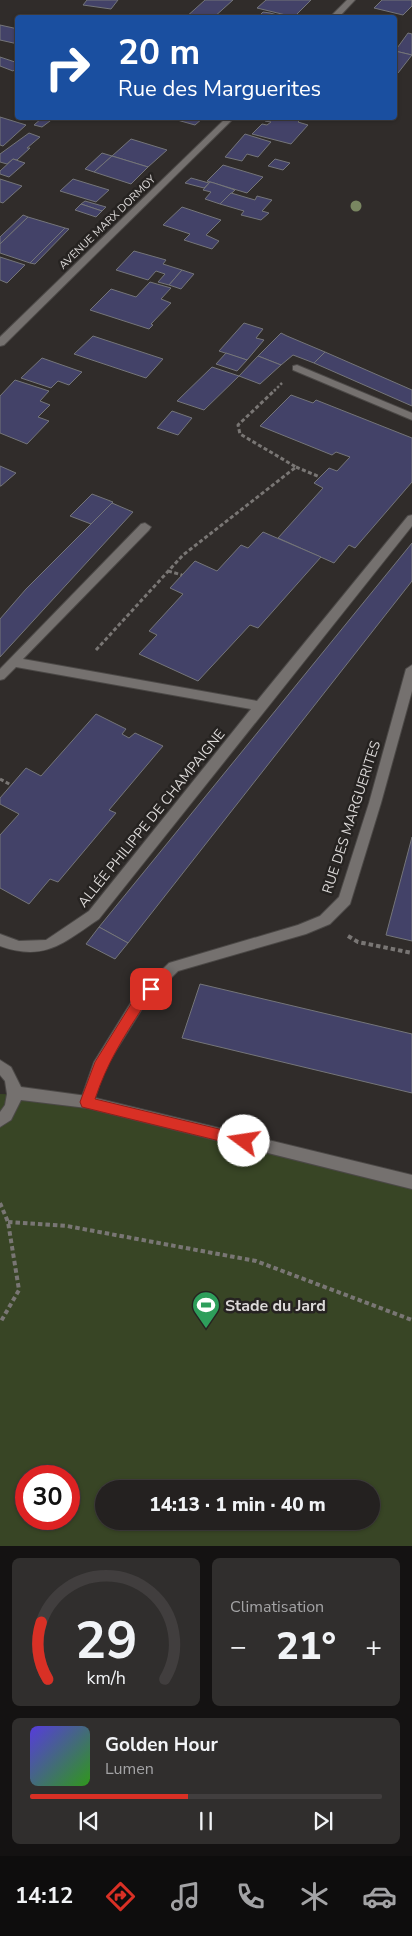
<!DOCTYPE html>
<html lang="fr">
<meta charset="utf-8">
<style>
:root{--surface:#242120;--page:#302e2d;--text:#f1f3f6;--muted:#a3a3a5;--line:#413e3e;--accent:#d93025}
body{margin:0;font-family:"Nunito Sans",sans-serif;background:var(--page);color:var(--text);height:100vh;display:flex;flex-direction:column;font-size:19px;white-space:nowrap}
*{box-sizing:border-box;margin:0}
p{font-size:16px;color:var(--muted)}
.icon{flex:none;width:28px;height:28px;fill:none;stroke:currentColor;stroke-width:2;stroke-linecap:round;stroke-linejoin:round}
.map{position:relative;height:1546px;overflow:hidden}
.drawer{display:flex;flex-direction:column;gap:12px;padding:12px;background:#141212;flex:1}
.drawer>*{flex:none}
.hud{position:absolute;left:15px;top:15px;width:382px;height:105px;border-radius:5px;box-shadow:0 1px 4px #0004,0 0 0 1px var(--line);background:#1a4fa0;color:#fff;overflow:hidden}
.speed{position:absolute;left:15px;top:1465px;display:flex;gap:10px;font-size:25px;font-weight:700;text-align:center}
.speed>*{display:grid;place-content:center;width:65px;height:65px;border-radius:50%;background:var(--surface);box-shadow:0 1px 4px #0004,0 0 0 1px var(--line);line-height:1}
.speed .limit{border:8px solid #d22;background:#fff;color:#111}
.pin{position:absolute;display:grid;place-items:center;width:42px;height:42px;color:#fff;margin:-21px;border-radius:10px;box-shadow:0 2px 8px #0006}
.me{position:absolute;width:55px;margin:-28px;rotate:284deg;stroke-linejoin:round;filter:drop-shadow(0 0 4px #0008)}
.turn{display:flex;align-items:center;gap:18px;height:105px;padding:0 20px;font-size:22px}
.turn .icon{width:65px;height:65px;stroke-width:2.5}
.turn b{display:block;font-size:35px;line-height:42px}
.big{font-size:38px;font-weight:800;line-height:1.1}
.drawer .widget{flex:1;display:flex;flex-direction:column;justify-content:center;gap:8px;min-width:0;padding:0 18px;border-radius:8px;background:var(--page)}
.drawer .dial{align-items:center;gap:0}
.dial svg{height:130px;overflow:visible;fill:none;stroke:var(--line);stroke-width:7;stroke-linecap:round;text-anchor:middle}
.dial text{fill:var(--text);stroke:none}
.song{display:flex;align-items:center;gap:15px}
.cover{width:60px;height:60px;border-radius:8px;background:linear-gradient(135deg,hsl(250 70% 55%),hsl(110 70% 35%))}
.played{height:5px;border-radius:2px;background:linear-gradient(90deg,var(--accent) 45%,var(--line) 45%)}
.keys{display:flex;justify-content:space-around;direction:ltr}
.heat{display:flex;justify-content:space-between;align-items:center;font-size:28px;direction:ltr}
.drawer .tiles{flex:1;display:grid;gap:12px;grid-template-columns:1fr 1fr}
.widget:last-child{grid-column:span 2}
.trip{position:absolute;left:95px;top:1480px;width:285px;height:50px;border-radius:25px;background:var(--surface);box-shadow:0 1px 4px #0004,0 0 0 1px var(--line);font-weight:800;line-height:50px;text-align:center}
.dock{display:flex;height:80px;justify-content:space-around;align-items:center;background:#0e0d0d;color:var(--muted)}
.dock .icon{width:35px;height:35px}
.dock .on{color:var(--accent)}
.dock b{font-size:22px;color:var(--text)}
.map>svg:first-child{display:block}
.green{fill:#384525;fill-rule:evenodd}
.building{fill:#434268;stroke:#747579}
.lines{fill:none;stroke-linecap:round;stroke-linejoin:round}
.lane-casing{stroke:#4b4846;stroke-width:2}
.street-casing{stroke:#4b4846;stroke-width:2}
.path-far2{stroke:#797674;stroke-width:2.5;stroke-dasharray:2.5 2;stroke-linecap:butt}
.path-far1{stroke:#797674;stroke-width:3;stroke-dasharray:4 2.5;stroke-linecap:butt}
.path{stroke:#797674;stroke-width:4;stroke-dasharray:4.5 3;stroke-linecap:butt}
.lane{fill:#75716f;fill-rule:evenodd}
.street{fill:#75716f;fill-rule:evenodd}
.tree{fill:#798661}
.route{fill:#d93025;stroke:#8d1f18}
.labels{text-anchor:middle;stroke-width:5;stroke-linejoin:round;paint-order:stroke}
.far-street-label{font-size:11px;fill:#dcd9d8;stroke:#262321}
.street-label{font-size:14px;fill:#dcd9d8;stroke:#262321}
.near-poi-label{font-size:16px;font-weight:bold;fill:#dcd9d8;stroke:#262321;text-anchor:start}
</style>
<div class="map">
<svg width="412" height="1546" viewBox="0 0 412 1546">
<rect width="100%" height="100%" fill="#302c2a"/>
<path class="green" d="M 0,1094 L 34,1095 L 412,1182 L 412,1546 L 0,1546 ZM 26,1476 L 69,1476 L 69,1519 L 26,1519 ZM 104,1489 L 371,1489 L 371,1521 L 104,1521 Z"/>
<g class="building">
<polygon points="87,0 118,0 111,9 83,5"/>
<polygon points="205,0 233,0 213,18 185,18"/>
<polygon points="266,0 311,0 294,17 257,8"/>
<polygon points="382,0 412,0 412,6 403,15 374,8"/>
<polygon points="263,12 270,13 288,18 257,18"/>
<polygon points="0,25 18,29 18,44 0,40"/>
<polygon points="408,33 412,34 412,55 395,51"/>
<polygon points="395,51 412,55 398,73 395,72"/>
<polygon points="0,57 18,63 18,67 13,71 0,66"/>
<polygon points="0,117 26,125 3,146 0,145"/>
<polygon points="42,118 54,118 42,127 34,125"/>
<polygon points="170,118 203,118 195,125"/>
<polygon points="268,118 302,118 298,122 308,125 291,144 252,134 262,124 267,125 271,122 265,121"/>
<polygon points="29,133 40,137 27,148 30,148 17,160 13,159 7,164 0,162 0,154"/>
<polygon points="245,134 271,142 258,157 247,154 242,161 225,157"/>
<polygon points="131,139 167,150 148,167 112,156"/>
<polygon points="102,153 112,156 94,172 85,169"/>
<polygon points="112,156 148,167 131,184 94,172"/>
<polygon points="13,159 25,163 9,177 0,174 0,171"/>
<polygon points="275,159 290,163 283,170 268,166"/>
<polygon points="223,165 263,177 247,193 207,181"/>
<polygon points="191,178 209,183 204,188 185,183"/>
<polygon points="0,179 22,186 3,203 0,202"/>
<polygon points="73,179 109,190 96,202 60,191"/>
<polygon points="210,182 214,183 235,190 220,204 205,199 211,192 203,190"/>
<polygon points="231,193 255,200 257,196 272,200 262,211 269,213 261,220 241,215 244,211 220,204"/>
<polygon points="85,201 106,207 102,211 81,204"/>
<polygon points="81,204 102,211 96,217 75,210"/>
<polygon points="182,207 221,220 206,235 219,241 212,249 184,240 190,234 163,225"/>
<polygon points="23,215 28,217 0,244 0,237"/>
<polygon points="28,217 65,228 30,263 0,253 0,244"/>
<polygon points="65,228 69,229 35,264 30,263"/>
<polygon points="134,251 166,260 163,264 182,270 169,285 158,282 165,274 156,271 148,280 116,270"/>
<polygon points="0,257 25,265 7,283 0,280"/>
<polygon points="182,270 194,274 181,289 169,285"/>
<polygon points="150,282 171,288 161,299 171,303 151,324 153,325 149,329 90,310 111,289 136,297"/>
<polygon points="244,323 263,329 256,338 264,340 247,360 219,351"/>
<polygon points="281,333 287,336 325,352 314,363 293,355 281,365 258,356"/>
<polygon points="93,336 163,359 146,378 74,354"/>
<polygon points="325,352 412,390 412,406 314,363"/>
<polygon points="226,353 247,360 237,371 216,364"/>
<polygon points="258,356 281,365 260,384 239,376"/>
<polygon points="42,358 82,372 69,385 58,381 51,388 21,378"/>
<polygon points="212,367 239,376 204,410 177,401"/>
<polygon points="15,380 49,391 40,401 50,405 38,417 49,421 27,444 0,433 0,396"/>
<polygon points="291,395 313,403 316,400 412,438 412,482 355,548 349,545 334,563 278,538 323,488 314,483 329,468 337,471 350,457 336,452 332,455 260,426"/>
<polygon points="172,411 192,418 178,435 157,428"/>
<polygon points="0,466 16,473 1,486 0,486"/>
<polygon points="92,494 113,502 91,524 70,516"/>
<polygon points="112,503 133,512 0,657 0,619 26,589"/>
<polygon points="263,532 321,557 258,628 250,625 198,681 139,654 157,635 149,631 183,594 170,588 195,561 217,571 241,545 248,548"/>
<polygon points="412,543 412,581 128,943 99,927"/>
<polygon points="96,714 126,729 122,734 129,738 135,733 163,746 109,810 116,813 58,882 50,879 29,904 0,888 0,835 19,814 0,804 0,798 26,768 41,776"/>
<polygon points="412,837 412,941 386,935"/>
<polygon points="99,927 128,943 115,959 86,944"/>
<polygon points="200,984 412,1034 412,1093 182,1038"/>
</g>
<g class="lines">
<g class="lane-casing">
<polygon id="lane" points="412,665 412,691 381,803 350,904 330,924 306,934 178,971 145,1004 105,1068 92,1107 87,1108 82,1107 80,1102 94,1062 135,996 169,963 298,925 320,916 339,897 369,803 406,669"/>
</g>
<g class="street-casing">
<g id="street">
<polygon points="347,0 355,0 338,18 329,18"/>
<polygon points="226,118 234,118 4,345 0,346 0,337"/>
<polygon points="297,365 412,413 412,420 293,370 293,366"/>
<path d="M 412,515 L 412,526 L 99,919 C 63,943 45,962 0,946 L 0,934 L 19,941 L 46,940 L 89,911 L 251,709 L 16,667 L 4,679 L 0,680 L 0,669 L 141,524 L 145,523 L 151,527 L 149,530 L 23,659 L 257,701 L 408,516 Z"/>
<polygon points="0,1060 11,1067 21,1087 87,1096 412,1175 412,1189 87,1108 21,1100 11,1120 0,1127 0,1112 5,1105 7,1094 5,1081 0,1075"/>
</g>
</g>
<polyline class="path-far2" points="274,391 282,383"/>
<g class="path-far1">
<polyline points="296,467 320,477"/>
<polyline points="168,571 182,575"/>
<polyline points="96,650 183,555 296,467 240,434 238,425 275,390"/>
<polyline points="0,779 11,785"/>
</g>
<g class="path">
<polyline points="348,936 358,942 412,953"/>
<polyline points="0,1203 8,1222 19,1290 0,1323"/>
<polyline points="8,1222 67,1226 256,1261 412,1320"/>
</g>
<use href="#lane" class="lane"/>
<use href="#street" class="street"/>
</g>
<circle class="tree" cx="356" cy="206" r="5.5"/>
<path class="route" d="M 151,984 L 156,985 L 158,989 C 154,996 147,1000 143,1007 C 123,1038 107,1063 95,1099 L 244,1135 L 249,1137 L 251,1141 L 249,1145 L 244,1147 L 82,1107 L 80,1102 L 95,1062 L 136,996 Z"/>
<defs>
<g id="stadium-pin" transform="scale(1.4375)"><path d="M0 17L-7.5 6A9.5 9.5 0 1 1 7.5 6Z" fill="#2e9e5b" stroke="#262321"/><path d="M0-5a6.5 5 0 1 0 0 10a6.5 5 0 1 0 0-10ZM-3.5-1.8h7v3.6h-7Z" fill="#fff"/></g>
</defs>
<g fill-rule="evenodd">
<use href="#stadium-pin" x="206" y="1305"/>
</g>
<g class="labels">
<g class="far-street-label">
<text transform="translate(107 222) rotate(-44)" y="4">AVENUE MARX DORMOY</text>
</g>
<g class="street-label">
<text transform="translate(351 817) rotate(-72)" y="5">RUE DES MARGUERITES</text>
<text transform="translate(151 818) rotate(-51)" y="5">ALLÉE PHILIPPE DE CHAMPAIGNE</text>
</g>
<g class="near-poi-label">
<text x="225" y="1311">Stade du Jard</text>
</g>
</g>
</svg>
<div class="speed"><div class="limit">30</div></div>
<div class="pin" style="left:151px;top:989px;background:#d93025"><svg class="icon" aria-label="arrive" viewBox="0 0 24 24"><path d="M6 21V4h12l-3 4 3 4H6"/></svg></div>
<svg class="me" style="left:244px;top:1141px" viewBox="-20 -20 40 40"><circle r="19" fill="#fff"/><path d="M0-13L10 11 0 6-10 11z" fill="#d93025"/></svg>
<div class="trip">14:13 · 1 min · 40 m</div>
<div class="hud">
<div class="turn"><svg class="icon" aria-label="right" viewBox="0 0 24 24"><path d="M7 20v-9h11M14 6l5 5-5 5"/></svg><div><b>20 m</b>Rue des Marguerites</div></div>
</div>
</div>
<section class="drawer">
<div class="tiles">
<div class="widget dial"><svg viewBox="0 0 100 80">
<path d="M14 69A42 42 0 1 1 86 69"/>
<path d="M14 69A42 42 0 0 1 10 34" stroke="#d93025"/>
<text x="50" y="56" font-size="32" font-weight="700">29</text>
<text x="50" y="72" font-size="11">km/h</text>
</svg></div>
<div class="widget"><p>Climatisation</p>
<div class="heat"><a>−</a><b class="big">21°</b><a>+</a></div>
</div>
<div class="widget">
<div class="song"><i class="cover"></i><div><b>Golden Hour</b><p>Lumen</p></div></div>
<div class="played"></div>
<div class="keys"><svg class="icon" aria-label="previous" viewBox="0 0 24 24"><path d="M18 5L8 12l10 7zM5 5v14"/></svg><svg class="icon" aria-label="pause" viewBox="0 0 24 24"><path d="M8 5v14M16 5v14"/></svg><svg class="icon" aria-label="next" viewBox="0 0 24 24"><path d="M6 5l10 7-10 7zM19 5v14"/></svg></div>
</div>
</div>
</section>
<nav class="dock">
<b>14:12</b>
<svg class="icon on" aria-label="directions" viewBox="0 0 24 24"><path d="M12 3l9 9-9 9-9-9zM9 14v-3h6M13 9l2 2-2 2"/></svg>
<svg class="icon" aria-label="music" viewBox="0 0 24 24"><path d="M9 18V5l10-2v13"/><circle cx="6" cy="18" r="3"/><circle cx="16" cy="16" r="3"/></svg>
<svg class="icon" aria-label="phone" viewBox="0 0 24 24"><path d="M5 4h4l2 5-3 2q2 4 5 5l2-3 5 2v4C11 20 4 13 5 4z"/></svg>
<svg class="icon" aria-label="climate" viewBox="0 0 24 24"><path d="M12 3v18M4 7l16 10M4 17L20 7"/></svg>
<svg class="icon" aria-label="car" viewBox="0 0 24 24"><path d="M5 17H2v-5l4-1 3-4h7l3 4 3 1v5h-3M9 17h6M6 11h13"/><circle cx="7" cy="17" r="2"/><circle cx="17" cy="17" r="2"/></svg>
</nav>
